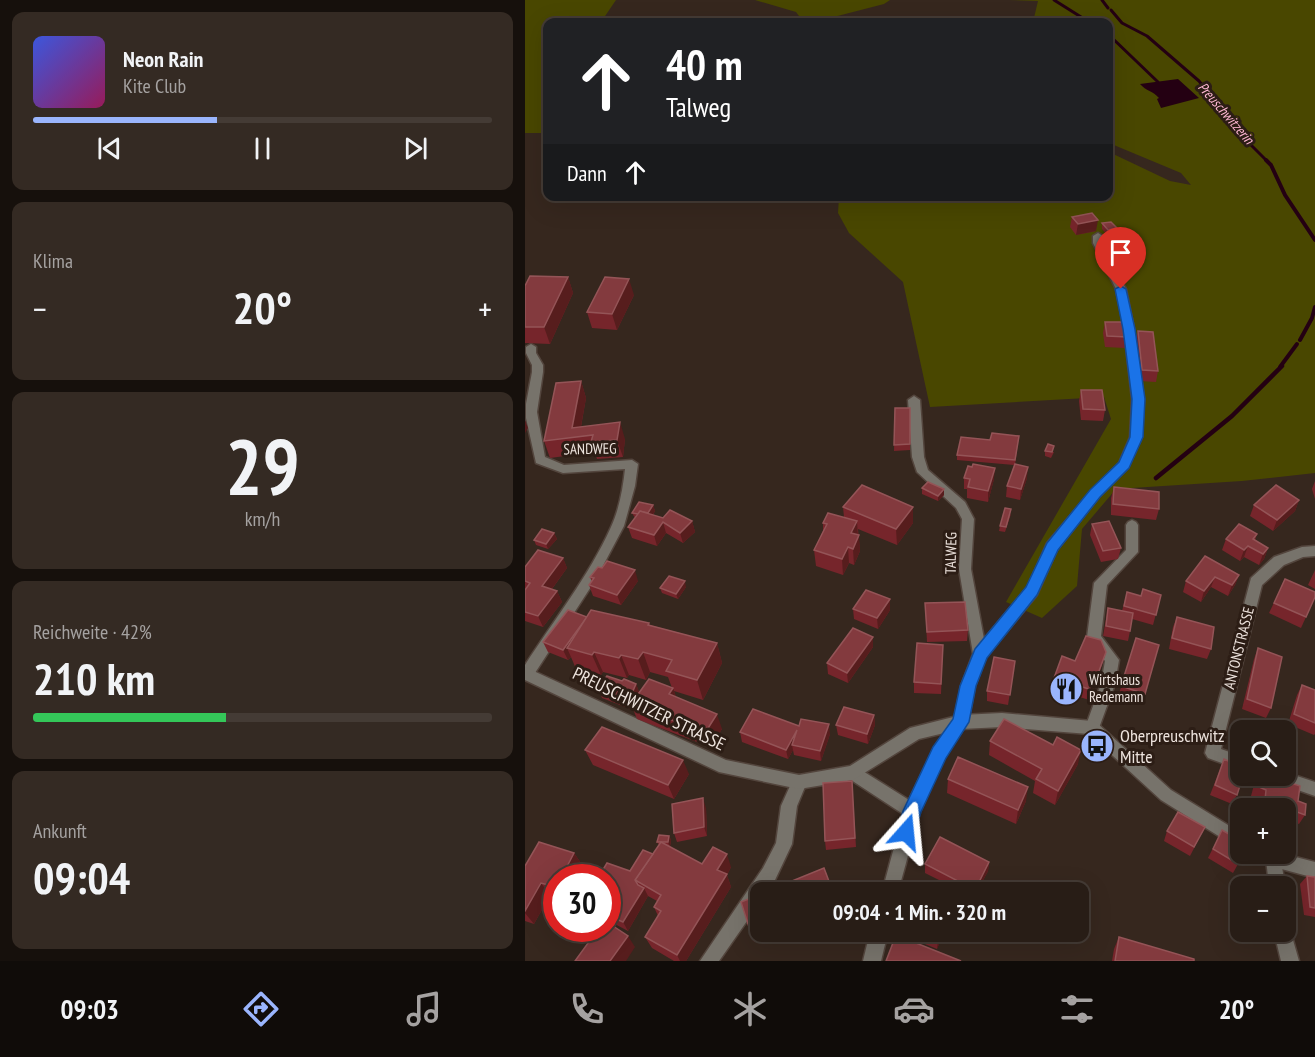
<!DOCTYPE html>
<html lang="de">
<meta charset="utf-8">
<style>
:root{--surface:#281d16;--page:#342a23;--text:#f1f3f6;--muted:#a5a2a1;--line:#443b35;--accent:#9ab5fd}
body{margin:0;font-family:"PT Sans Narrow",sans-serif;background:var(--page);color:var(--text);height:100vh;display:flex;flex-direction:column;font-size:22px;white-space:nowrap}
*{box-sizing:border-box;margin:0}
p{font-size:20px;color:var(--muted)}
.icon{flex:none;width:33px;height:33px;fill:none;stroke:currentColor;stroke-width:2;stroke-linecap:round;stroke-linejoin:round}
.map{position:relative;flex:1;overflow:hidden}
.side{display:flex;flex-direction:column;gap:12px;padding:12px;background:#16100c;width:525px}
.side>*{flex:none}
.hud{position:absolute;left:18px;top:18px;width:570px;height:183px;border-radius:12px;box-shadow:0 6px 24px #0002,0 0 0 2px var(--line);background:#202124;color:#fff;overflow:hidden}
.controls{position:absolute;left:705px;top:720px;display:grid;gap:12px}
.controls a{display:grid;place-items:center;width:66px;height:66px;border-radius:12px;background:var(--surface);box-shadow:0 6px 24px #0002,0 0 0 2px var(--line);font-size:30px}
.speed{position:absolute;left:18px;top:864px;display:flex;gap:12px;font-size:30px;font-weight:700;text-align:center}
.speed>*{display:grid;place-content:center;width:78px;height:78px;border-radius:50%;background:var(--surface);box-shadow:0 6px 24px #0002,0 0 0 2px var(--line);line-height:1}
.speed .limit{border:9px solid #d22;background:#fff;color:#111}
.pin{position:absolute;display:grid;place-items:center;width:51px;height:51px;color:#fff;margin:-62px -26px;border-radius:50% 50% 50% 0;rotate:-45deg;box-shadow:0 0 6px #0007}
.pin .icon{rotate:45deg}
.me{position:absolute;width:66px;margin:-33px;rotate:18deg;stroke-linejoin:round;filter:drop-shadow(0 0 4px #0008)}
.turn{display:flex;align-items:center;gap:21px;height:126px;padding:0 24px;font-size:27px}
.turn .icon{width:78px;height:78px;stroke-width:2.5}
.turn b{display:block;font-size:42px;line-height:51px}
.then{display:flex;align-items:center;height:57px;padding:0 24px;background:#0003;gap:12px;font-size:22px}
.big{font-size:45px;font-weight:700;line-height:1.1}
.side .widget{flex:1;display:flex;flex-direction:column;justify-content:center;gap:9px;min-width:0;padding:0 21px;border-radius:12px;background:var(--page)}
.side .dial{align-items:center;gap:0}
.dial b{font-size:78px;line-height:1}
.song{display:flex;align-items:center;gap:18px}
.cover{width:72px;height:72px;border-radius:9px;background:linear-gradient(135deg,hsl(230 70% 55%),hsl(330 70% 35%))}
.played{height:6px;border-radius:3px;background:linear-gradient(90deg,var(--accent) 40%,var(--line) 40%)}
.keys{display:flex;justify-content:space-around;direction:ltr}
.heat{display:flex;justify-content:space-between;align-items:center;font-size:33px;direction:ltr}
.charge{height:9px;border-radius:4px;background:linear-gradient(90deg,#34c759 42%,var(--line) 0)}
.trip{position:absolute;left:225px;top:882px;width:339px;height:60px;border-radius:12px;background:var(--surface);box-shadow:0 6px 24px #0002,0 0 0 2px var(--line);font-weight:700;line-height:60px;text-align:center}
.dock{display:flex;height:96px;justify-content:space-around;align-items:center;background:#100c09;color:var(--muted)}
.dock .icon{width:42px;height:42px}
.dock .on{color:var(--accent)}
.dock b{font-size:27px;color:var(--text)}
main{display:flex;flex:1;min-height:0}
.map>svg:first-child{display:block}
.green{fill:#494700}
.water{fill:#240012}
.lines{fill:none;stroke-linecap:round;stroke-linejoin:round}
.stream-far2{stroke:#240012;stroke-width:3}
.stream-far1{stroke:#240012;stroke-width:4}
.stream{stroke:#240012;stroke-width:4.5}
.minor-casing{stroke:#53453d;stroke-width:3}
.tertiary-casing{stroke:#53453d;stroke-width:3}
.minor{fill:#77736b;fill-rule:evenodd}
.tertiary{fill:#77736b;fill-rule:evenodd}
.wall{fill:#76252b}
.shaded-wall{fill:#571d1d}
.building{fill:#833a3e;stroke:#945457;stroke-width:1.5}
.route{fill:#1a73e8;stroke:#114b97;stroke-width:1.5}
.labels{text-anchor:middle;stroke-width:6;stroke-linejoin:round;paint-order:stroke}
.far-water-label{font-size:14px;font-style:italic;fill:#ffb8d4;stroke:#2c1d15}
.street-label{font-size:15px;fill:#eee4de;stroke:#2c1d15}
.poi-label{font-size:15px;fill:#eee4de;stroke:#2c1d15;text-anchor:start}
.near-street-label{font-size:18px;fill:#eee4de;stroke:#2c1d15}
.near-poi-label{font-size:18px;fill:#eee4de;stroke:#2c1d15;text-anchor:start}
</style>
<main>
<section class="side">
<div class="widget">
<div class="song"><i class="cover"></i><div><b>Neon Rain</b><p>Kite Club</p></div></div>
<div class="played"></div>
<div class="keys"><svg class="icon" aria-label="previous" viewBox="0 0 24 24"><path d="M18 5L8 12l10 7zM5 5v14"/></svg><svg class="icon" aria-label="pause" viewBox="0 0 24 24"><path d="M8 5v14M16 5v14"/></svg><svg class="icon" aria-label="next" viewBox="0 0 24 24"><path d="M6 5l10 7-10 7zM19 5v14"/></svg></div>
</div>
<div class="widget"><p>Klima</p>
<div class="heat"><a>−</a><b class="big">20°</b><a>+</a></div>
</div>
<div class="widget dial"><b>29</b><p>km/h</p></div>
<div class="widget"><p>Reichweite · 42%</p><b class="big">210 km</b><div class="charge"></div></div>
<div class="widget"><p>Ankunft</p><b class="big">09:04</b></div>
</section>
<div class="map">
<svg width="790" height="961" viewBox="0 0 790 961">
<rect width="100%" height="100%" fill="#36271e"/>
<g class="green">
<polygon points="0,0 91,0 76,22 22,22 22,133 0,133"/>
<polygon points="230,0 365,0 359,4 297,20 277,20 271,12"/>
<polygon points="484,0 790,0 790,473 717,481 591,489 557,529 552,586 517,618 481,602 586,419 579,397 405,407 378,282 324,233 313,213 314,197 584,196 584,152 645,181 666,185 656,173 584,143 584,22 508,22 513,1"/>
</g>
<path class="water" d="M 653,79 L 674,98 L 636,108 L 632,99 L 634,98 C 628,91 621,91 615,84 Z"/>
<g class="lines">
<g class="stream-far2">
<polyline points="529,0 564,22"/>
<polyline points="577,0 583,8"/>
<polyline points="586,10 597,23 622,36 674,81 719,138 743,162"/>
<polyline points="584,35 633,82"/>
</g>
<g class="stream-far1">
<polyline points="741,160 746,165 760,195 790,240"/>
<polyline points="775,340 787,318 790,307"/>
<polyline points="755,367 772,344"/>
</g>
<polyline class="stream" points="631,478 707,416 757,366"/>
<g class="minor-casing">
<g id="minor">
<polygon points="573,233 578,236 578,243 601,289 609,329 619,399 617,437 603,468 574,497 532,550 512,595 461,657 450,686 443,722 419,758 395,812 373,892 357,892 378,814 323,778 320,773 323,768 328,766 333,768 384,800 409,748 429,720 436,686 448,654 434,569 437,519 431,508 392,472 387,457 383,400 389,396 395,400 399,457 403,470 440,502 449,519 446,569 459,639 502,588 522,543 566,491 594,463 605,437 607,399 599,329 591,289 568,243 568,236"/>
<path d="M 6,344 L 11,347 L 11,353 L 18,365 L 18,372 L 12,412 L 20,457 L 39,465 L 107,460 L 113,464 L 110,486 L 99,526 L 71,579 L 8,676 L 0,677 L 0,665 C 29,620 64,576 86,527 C 94,510 98,488 100,469 L 38,473 L 11,463 L 1,418 L 1,404 L 7,372 L 7,365 L 1,353 L 1,347 Z"/>
<polygon points="607,520 611,522 613,525 613,552 582,585 576,636 594,660 590,684 574,728 572,733 567,735 562,733 560,728 576,684 580,661 562,637 569,583 601,550 601,525 603,522"/>
<polygon points="790,546 790,556 778,557 759,565 737,585 696,749 716,756 716,770 683,758 680,753 726,578 749,557 777,547"/>
<polygon points="760,772 790,782 790,796 747,781 745,776 760,776"/>
<polygon points="274,775 279,777 282,782 272,806 267,844 250,880 241,892 236,892 236,901 194,961 175,961 238,868 251,843 256,806 269,777"/>
<polygon points="743,854 755,854 760,886 744,886 741,859"/>
<polygon points="760,924 764,926 774,961 756,961 749,932 760,932"/>
<polygon points="345,932 363,932 356,961 338,961"/>
</g>
</g>
<g class="tertiary-casing">
<g id="tertiary">
<polygon points="0,667 201,760 274,775 325,766 385,728 436,715 477,713 567,721 572,723 646,790 716,833 716,850 636,800 564,734 477,727 436,729 394,739 328,780 274,789 194,772 0,680"/>
<polygon points="730,854 759,854 790,862 790,878 749,867 732,860"/>
</g>
</g>
<use href="#minor" class="minor"/>
<use href="#tertiary" class="tertiary"/>
</g>
<g class="wall">
<polygon points="547,217 571,231 551,235 545,227"/>
<polygon points="577,223 592,228 591,234 582,235 577,229"/>
<polygon points="43,277 48,293 25,344 0,343 0,286"/>
<polygon points="109,295 92,330 67,328 62,312"/>
<polygon points="580,322 602,337 600,348 580,347 578,333"/>
<polygon points="613,331 633,371 631,382 614,381 610,342"/>
<polygon points="56,381 61,398 56,427 100,439 98,457 72,459 70,452 25,458 19,441"/>
<polygon points="556,390 580,410 578,421 556,420 554,401"/>
<polygon points="370,408 385,408 385,450 369,451"/>
<polygon points="494,436 490,465 502,478 495,500 481,497 482,486 489,465 432,460 432,455 465,440"/>
<polygon points="520,451 529,452 526,458 520,456"/>
<polygon points="439,478 469,479 463,502 442,498 442,489 439,489"/>
<polygon points="790,481 790,499 787,489"/>
<polygon points="589,487 634,509 631,520 586,515 586,498"/>
<polygon points="397,488 419,495 413,501 397,494"/>
<polygon points="774,500 770,511 748,531 725,516 729,505"/>
<polygon points="128,505 130,511 128,515 138,518 167,521 170,532 158,543 141,533 132,546 107,538 103,527 110,518 107,513"/>
<polygon points="318,507 388,507 388,523 372,545 333,529 335,551 329,565 324,563 318,575 291,566 289,550 298,531 298,523 319,517"/>
<polygon points="486,514 480,532 474,531 475,526"/>
<polygon points="567,524 596,548 593,559 576,562 565,535"/>
<polygon points="29,533 32,539 23,549 11,545 9,540"/>
<polygon points="732,534 730,540 743,548 739,559 734,565 719,557 715,561 697,550 701,539"/>
<polygon points="680,556 714,575 710,585 703,596 686,587 676,602 658,592 661,581"/>
<polygon points="38,558 42,568 27,589 32,591 37,602 18,627 0,621 0,567"/>
<polygon points="77,568 113,581 96,605 68,596 64,585 67,582 65,577"/>
<polygon points="790,570 790,589 783,585"/>
<polygon points="760,579 790,597 776,628 744,613"/>
<polygon points="161,587 153,599 137,593 135,588"/>
<polygon points="602,592 616,596 636,595 628,625 607,619 605,631 603,641 578,636 583,608 597,611"/>
<polygon points="400,603 443,630 442,641 402,642"/>
<polygon points="328,609 365,610 353,629 329,619"/>
<polygon points="62,617 124,623 125,625 192,643 197,663 178,700 149,691 151,697 197,729 185,747 112,719 108,709 108,710 77,698 73,688 97,681 111,684 114,692 147,688 143,677 125,672 121,680 104,675 102,678 78,672 76,675 51,669 46,657 43,660 23,652 18,642"/>
<polygon points="652,617 686,649 682,659 644,649 648,627"/>
<polygon points="348,637 348,647 323,683 303,674 302,663"/>
<polygon points="611,638 634,645 617,704 593,697"/>
<polygon points="418,645 416,694 389,693 389,682"/>
<polygon points="733,648 746,708 741,718 717,709 729,659"/>
<polygon points="490,661 483,705 462,701 462,691"/>
<polygon points="550,661 578,662 564,700 527,688 529,678"/>
<polygon points="777,685 790,690 790,734 789,735 763,724 772,695"/>
<polygon points="349,715 350,725 343,744 313,735 311,725"/>
<polygon points="274,726 305,734 296,761 269,755 268,750 263,759 217,742 215,732"/>
<polygon points="465,741 553,764 530,805 508,793 510,781 464,755"/>
<polygon points="60,750 164,774 149,799 68,765"/>
<polygon points="699,759 712,795 707,804 685,795"/>
<polygon points="733,776 746,776 773,801 780,815 774,824 760,819 760,808 735,808 736,799 726,796 730,781"/>
<polygon points="423,779 501,801 491,824 422,793"/>
<polygon points="327,781 331,847 301,850 300,841"/>
<polygon points="181,808 182,836 152,842 149,833"/>
<polygon points="680,827 665,856 639,841 642,831"/>
<polygon points="697,830 713,864 708,873 683,858"/>
<polygon points="144,836 146,840 145,847 177,864 206,867 202,875 206,887 161,961 149,961 127,948 120,937 133,916 129,907 132,901 123,896 103,931 86,922 82,917 82,911 85,908 82,907 82,878 105,871 128,854 134,845 132,842"/>
<polygon points="49,853 58,866 51,878 32,878 32,897 25,895 9,924 0,921 0,866"/>
<polygon points="464,862 463,871 452,892 438,892 400,873 400,864"/>
<polygon points="782,876 790,877 790,917 779,915 775,884"/>
<polygon points="373,932 419,932 412,949 373,933"/>
<polygon points="594,937 669,961 587,961 589,949"/>
</g>
<g class="shaded-wall">
<polygon points="573,220 571,231 551,235 553,224"/>
<polygon points="592,228 591,234 582,235 583,230"/>
<polygon points="43,277 48,293 25,344 19,327"/>
<polygon points="104,279 109,295 92,330 87,314"/>
<polygon points="56,381 61,398 54,437 47,428"/>
<polygon points="0,420 3,428 0,433"/>
<polygon points="95,422 100,439 98,457 92,440"/>
<polygon points="503,467 502,478 495,500 496,489"/>
<polygon points="470,468 469,479 463,502 463,491"/>
<polygon points="419,489 419,495 413,501 413,496"/>
<polygon points="774,500 770,511 748,531 752,520"/>
<polygon points="128,505 130,511 123,522 121,516"/>
<polygon points="388,507 388,523 372,545 371,529"/>
<polygon points="167,521 170,532 158,543 155,533"/>
<polygon points="332,521 333,537 327,549 326,533"/>
<polygon points="138,522 141,533 132,546 129,535"/>
<polygon points="29,533 32,539 23,549 21,544"/>
<polygon points="334,535 335,551 329,565 328,549"/>
<polygon points="723,546 719,557 715,561 719,550"/>
<polygon points="323,547 324,563 318,575 317,559"/>
<polygon points="743,548 739,559 734,565 738,554"/>
<polygon points="38,558 42,568 21,597 17,586"/>
<polygon points="110,570 113,581 96,605 92,595"/>
<polygon points="714,575 710,585 703,596 707,585"/>
<polygon points="690,577 686,587 676,602 679,591"/>
<polygon points="160,581 161,587 153,599 151,594"/>
<polygon points="32,591 37,602 18,627 13,616"/>
<polygon points="365,599 365,610 353,629 352,618"/>
<polygon points="63,617 42,648 46,657 43,660 38,650"/>
<polygon points="348,637 348,647 323,683 322,673"/>
<polygon points="192,643 197,663 178,700 172,680"/>
<polygon points="69,652 78,672 76,675 67,655"/>
<polygon points="118,652 125,672 121,680 113,659"/>
<polygon points="581,652 578,662 564,700 567,690"/>
<polygon points="96,655 104,675 102,678 94,658"/>
<polygon points="111,684 115,694 106,704 108,709 108,710 104,700"/>
<polygon points="148,688 153,703 144,694"/>
<polygon points="192,714 197,729 185,747 180,733"/>
<polygon points="349,715 350,725 343,744 342,734"/>
<polygon points="304,724 305,734 296,761 295,751"/>
<polygon points="272,730 267,745 268,750 263,759 261,750"/>
<polygon points="556,750 553,764 530,805 533,791"/>
<polygon points="158,760 164,774 149,799 143,785"/>
<polygon points="503,787 501,801 491,824 493,810"/>
<polygon points="178,798 181,808 182,836 179,827"/>
<polygon points="144,836 146,840 145,847 143,842"/>
<polygon points="49,853 58,866 51,878 36,878"/>
<polygon points="202,854 206,867 202,875 206,887 161,961 155,961 152,955 192,870"/>
<polygon points="464,862 463,871 452,892 450,892"/>
<polygon points="16,883 25,895 9,924 0,913 0,911"/>
<polygon points="119,888 123,896 103,931 98,922"/>
<polygon points="236,926 236,932 253,932 229,942 225,930"/>
<polygon points="416,932 419,932 412,949 413,941"/>
<polygon points="103,936 110,947 101,961 85,961"/>
</g>
<g class="building">
<polygon points="567,213 573,220 553,224 547,217"/>
<polygon points="586,222 592,228 583,230 577,223"/>
<polygon points="5,276 43,277 19,327 0,327 0,286"/>
<polygon points="80,277 104,279 87,314 62,312"/>
<polygon points="580,322 600,322 602,337 582,336"/>
<polygon points="613,331 628,332 633,371 617,370"/>
<polygon points="56,381 47,428 95,422 92,440 66,442 68,435 19,441 31,383"/>
<polygon points="556,390 577,390 580,410 558,409"/>
<polygon points="370,408 385,408 385,444 369,445"/>
<polygon points="467,433 494,436 490,460 432,455 436,437 465,440"/>
<polygon points="523,444 529,446 527,452 520,451"/>
<polygon points="448,464 470,468 463,491 443,487 445,479 439,478 443,466 447,467"/>
<polygon points="490,464 503,467 496,489 482,486"/>
<polygon points="403,482 419,489 413,496 397,488"/>
<polygon points="337,485 388,507 371,529 318,507"/>
<polygon points="751,485 774,500 752,520 729,505"/>
<polygon points="589,487 634,492 634,509 588,504"/>
<polygon points="114,502 128,505 123,513 115,511 113,514 107,513"/>
<polygon points="480,508 486,509 481,527 475,526"/>
<polygon points="145,510 167,521 155,533 138,522 129,535 103,527 115,511 138,518"/>
<polygon points="303,513 332,521 326,533 334,535 328,549 323,547 317,559 289,550 302,524 298,523"/>
<polygon points="584,521 596,548 578,551 567,524"/>
<polygon points="714,524 732,534 728,539 743,548 738,554 723,546 719,550 701,539"/>
<polygon points="17,529 29,533 21,544 9,540"/>
<polygon points="13,550 38,558 17,586 32,591 13,616 0,612 0,590 5,583 0,581 0,567"/>
<polygon points="680,556 714,575 707,585 690,577 679,591 661,581"/>
<polygon points="82,561 110,570 92,595 64,585 69,578 65,577 73,567 77,568"/>
<polygon points="144,576 160,581 151,594 135,588"/>
<polygon points="760,579 790,592 790,597 781,617 749,603"/>
<polygon points="618,589 636,595 631,615 599,606 602,592 616,596"/>
<polygon points="341,590 365,599 352,618 328,609"/>
<polygon points="440,602 443,630 402,632 400,603"/>
<polygon points="583,608 608,613 605,631 581,626"/>
<polygon points="43,610 62,617 38,650 18,642"/>
<polygon points="66,610 124,623 123,625 192,643 172,680 141,671 147,660 118,652 113,659 96,655 94,658 69,652 67,655 42,648"/>
<polygon points="652,617 689,627 686,649 647,638"/>
<polygon points="328,628 348,637 322,673 302,663"/>
<polygon points="561,636 576,640 581,652 567,690 529,678 537,656 550,661"/>
<polygon points="611,638 634,645 620,694 596,686"/>
<polygon points="392,643 418,645 416,684 389,682"/>
<polygon points="733,648 757,657 746,708 722,699"/>
<polygon points="469,657 490,661 485,695 462,691"/>
<polygon points="82,676 97,681 99,679 111,684 104,700 73,688"/>
<polygon points="124,679 148,688 144,694 192,714 180,733 106,704"/>
<polygon points="777,685 790,690 790,723 769,714"/>
<polygon points="319,707 349,715 342,734 311,725"/>
<polygon points="228,709 274,726 276,719 304,724 295,751 267,745 272,730 261,750 215,732"/>
<polygon points="479,719 528,745 532,737 556,750 533,791 511,779 517,769 465,741"/>
<polygon points="77,727 158,760 143,785 60,750"/>
<polygon points="433,757 503,787 493,810 423,779"/>
<polygon points="699,759 716,767 716,776 718,776 712,795 690,785"/>
<polygon points="734,776 746,776 775,786 773,801 781,804 780,815 740,800 741,790 732,786"/>
<polygon points="327,781 330,838 300,841 298,783"/>
<polygon points="178,798 179,827 149,833 147,804"/>
<polygon points="653,812 680,827 669,847 642,831"/>
<polygon points="697,830 716,841 716,854 718,854 713,864 688,849"/>
<polygon points="134,835 144,836 143,842 132,842"/>
<polygon points="415,837 464,862 450,890 400,864"/>
<polygon points="14,842 49,853 36,878 32,878 32,885 31,887 16,883 0,911 0,866"/>
<polygon points="136,842 177,864 188,847 202,854 192,870 202,874 152,955 120,937 136,911 129,907 136,895 110,880"/>
<polygon points="118,850 128,854 110,880 113,885 119,888 98,922 82,915 82,911 88,903 82,901 82,878 73,878 82,863 105,871"/>
<polygon points="299,868 308,892 240,892"/>
<polygon points="782,876 790,877 790,908 785,907"/>
<polygon points="236,894 236,926 225,930 216,902"/>
<polygon points="82,922 103,936 85,961 50,961 74,928 82,928"/>
<polygon points="389,932 416,932 413,941"/>
<polygon points="371,935 436,961 361,961"/>
<polygon points="594,937 669,959 669,961 590,961"/>
</g>
<polygon class="route" points="596,286 601,289 610,329 620,399 618,437 604,468 575,497 533,550 512,595 462,658 451,686 444,722 421,758 396,812 388,838 381,840 375,838 372,832 378,811 408,747 428,719 435,686 450,649 501,587 522,543 565,490 594,462 605,437 607,399 598,329 590,289"/>
<defs>
<g id="restaurant-disc" transform="scale(1.725)"><circle r="9.5" fill="#9ab5fd" stroke="#2c1d15"/><path d="M-5-6h1v4h1v-4h1v4h1v-4h1v5L-1.5 .5V6h-2V.5L-5-1ZM5-6V6H3V1.5H1.5Q1.5-4 5-6Z" fill="#111"/></g>
<g id="bus-disc" transform="scale(1.725)"><circle r="9.5" fill="#9ab5fd" stroke="#2c1d15"/><path d="M-5-6H5V4H4V6H2V4H-2V6H-4V4H-5ZM-3.5-4V0h7V-4ZM-3.5 1.2v1.5H-2V1.2ZM2 1.2v1.5H3.5V1.2Z" fill="#111"/></g>
</defs>
<g fill-rule="evenodd">
<use href="#restaurant-disc" x="541" y="689"/>
<use href="#bus-disc" x="572" y="746"/>
</g>
<g class="labels">
<g class="far-water-label">
<text transform="translate(701 113) rotate(49)" y="5">Preuschwitzerin</text>
</g>
<g class="street-label">
<text transform="translate(65 449) rotate(-1)" y="5">SANDWEG</text>
<text transform="translate(426 553) rotate(-89)" y="5">TALWEG</text>
<text transform="translate(714 648) rotate(-76)" y="5">ANTONSTRASSE</text>
</g>
<g class="poi-label">
<text x="564" y="685">Wirtshaus<tspan x="564" dy="17">Redemann</tspan></text>
</g>
<g class="near-street-label">
<text transform="translate(124 709) rotate(26)" y="6">PREUSCHWITZER STRASSE</text>
</g>
<g class="near-poi-label">
<text x="595" y="742">Oberpreuschwitz<tspan x="595" dy="21">Mitte</tspan></text>
</g>
</g>
</svg>
<div class="controls">
<a><svg class="icon" aria-label="search" viewBox="0 0 24 24"><circle cx="10" cy="10" r="6"/><path d="M15 15l6 6"/></svg></a>
<a>+</a>
<a>−</a>
</div>
<div class="speed"><div class="limit">30</div></div>
<div class="pin" style="left:596px;top:289px;background:#d93025"><svg class="icon" aria-label="arrive" viewBox="0 0 24 24"><path d="M6 21V4h12l-3 4 3 4H6"/></svg></div>
<svg class="me" style="left:381px;top:832px" viewBox="-20 -20 40 40"><path d="M0-17L14 15 0 8-14 15z" fill="#1a73e8" stroke="#fff" stroke-width="4"/></svg>
<div class="trip">09:04 · 1 Min. · 320 m</div>
<div class="hud">
<div class="turn"><svg class="icon" aria-label="ahead" viewBox="0 0 24 24"><path d="M12 20V5M6 11l6-6 6 6"/></svg><div><b>40 m</b>Talweg</div></div>
<div class="then">Dann<svg class="icon" aria-label="ahead" viewBox="0 0 24 24"><path d="M12 20V5M6 11l6-6 6 6"/></svg></div>
</div>
</div>
</main>
<nav class="dock">
<b>09:03</b>
<svg class="icon on" aria-label="directions" viewBox="0 0 24 24"><path d="M12 3l9 9-9 9-9-9zM9 14v-3h6M13 9l2 2-2 2"/></svg>
<svg class="icon" aria-label="music" viewBox="0 0 24 24"><path d="M9 18V5l10-2v13"/><circle cx="6" cy="18" r="3"/><circle cx="16" cy="16" r="3"/></svg>
<svg class="icon" aria-label="phone" viewBox="0 0 24 24"><path d="M5 4h4l2 5-3 2q2 4 5 5l2-3 5 2v4C11 20 4 13 5 4z"/></svg>
<svg class="icon" aria-label="climate" viewBox="0 0 24 24"><path d="M12 3v18M4 7l16 10M4 17L20 7"/></svg>
<svg class="icon" aria-label="car" viewBox="0 0 24 24"><path d="M5 17H2v-5l4-1 3-4h7l3 4 3 1v5h-3M9 17h6M6 11h13"/><circle cx="7" cy="17" r="2"/><circle cx="17" cy="17" r="2"/></svg>
<svg class="icon" aria-label="filters" viewBox="0 0 24 24"><path d="M4 7h16M4 17h16"/><circle cx="9" cy="7" r="2"/><circle cx="15" cy="17" r="2"/></svg>
<b>20°</b>
</nav>
